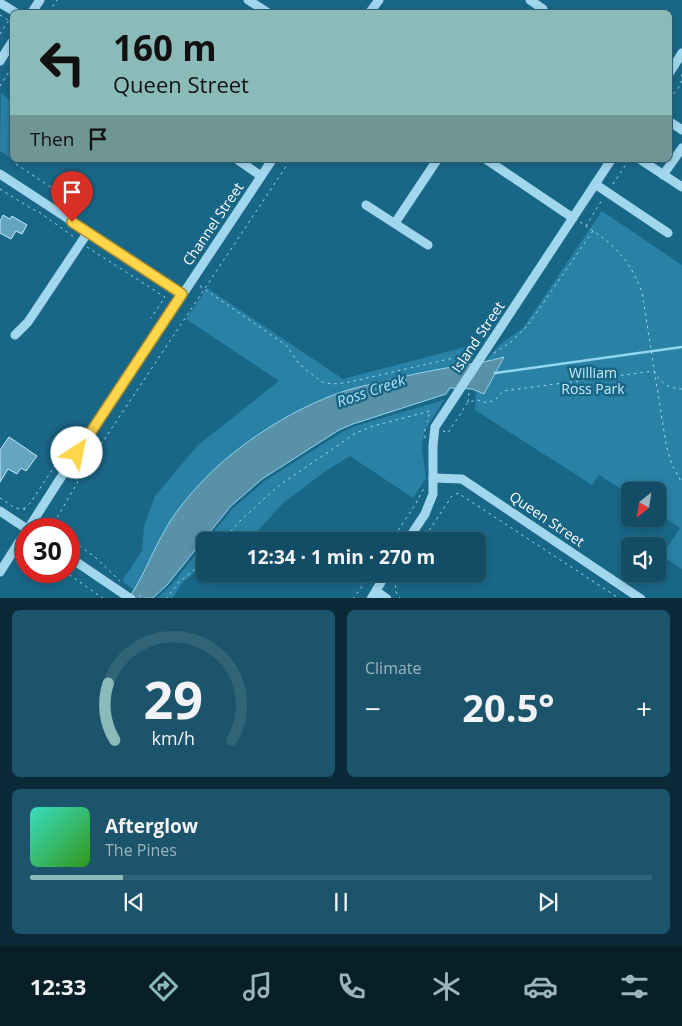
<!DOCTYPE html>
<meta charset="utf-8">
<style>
:root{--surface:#134d65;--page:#1c546b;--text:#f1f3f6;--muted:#9db4bf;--line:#326479;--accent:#8bbbb9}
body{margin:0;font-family:"Open Sans",sans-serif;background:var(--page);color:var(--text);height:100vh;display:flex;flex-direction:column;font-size:19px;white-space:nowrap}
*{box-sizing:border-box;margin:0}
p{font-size:16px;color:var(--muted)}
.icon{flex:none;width:28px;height:28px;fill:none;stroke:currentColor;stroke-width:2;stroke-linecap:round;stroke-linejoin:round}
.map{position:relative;height:598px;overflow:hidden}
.panel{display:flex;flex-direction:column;gap:12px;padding:12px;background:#0a2a38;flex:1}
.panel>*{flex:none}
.banner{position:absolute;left:10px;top:10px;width:662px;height:152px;border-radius:8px;box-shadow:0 2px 8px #0003,0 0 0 1px var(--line);background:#8bbbb9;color:#111;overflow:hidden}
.needle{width:32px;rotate:210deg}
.buttons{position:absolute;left:621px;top:482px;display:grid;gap:10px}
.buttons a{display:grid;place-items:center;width:45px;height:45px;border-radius:8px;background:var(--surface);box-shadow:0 2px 8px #0003,0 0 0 1px var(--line);font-size:25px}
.speed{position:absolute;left:15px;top:518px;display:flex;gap:10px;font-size:25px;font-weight:700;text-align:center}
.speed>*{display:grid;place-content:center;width:65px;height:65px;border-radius:50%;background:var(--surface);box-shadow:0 2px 8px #0003,0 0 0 1px var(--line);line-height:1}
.speed .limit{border:8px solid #d22;background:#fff;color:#111}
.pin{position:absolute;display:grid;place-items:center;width:42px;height:42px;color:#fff;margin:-51px -21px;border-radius:50% 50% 50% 0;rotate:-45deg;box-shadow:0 0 5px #0007}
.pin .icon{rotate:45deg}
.me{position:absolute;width:55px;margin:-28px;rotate:34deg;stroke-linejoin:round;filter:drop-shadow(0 0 4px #0008)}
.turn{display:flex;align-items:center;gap:18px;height:105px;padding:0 20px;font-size:22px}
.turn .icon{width:65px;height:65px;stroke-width:2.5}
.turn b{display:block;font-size:35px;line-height:42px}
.then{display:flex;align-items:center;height:48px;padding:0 20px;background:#0003;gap:10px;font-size:19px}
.big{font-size:38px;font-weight:700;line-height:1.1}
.panel .widget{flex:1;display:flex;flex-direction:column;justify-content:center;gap:8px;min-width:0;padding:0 18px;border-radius:8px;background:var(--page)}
.panel .dial{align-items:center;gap:0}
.dial svg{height:130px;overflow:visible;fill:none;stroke:var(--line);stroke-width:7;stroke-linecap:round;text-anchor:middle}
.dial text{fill:var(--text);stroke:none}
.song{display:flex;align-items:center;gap:15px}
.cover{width:60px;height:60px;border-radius:8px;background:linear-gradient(135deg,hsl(170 70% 55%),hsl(110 70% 35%))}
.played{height:5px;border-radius:2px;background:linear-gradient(90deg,var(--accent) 15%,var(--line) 15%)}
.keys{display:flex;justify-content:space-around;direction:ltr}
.heat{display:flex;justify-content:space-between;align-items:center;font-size:28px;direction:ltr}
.panel .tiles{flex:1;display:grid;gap:12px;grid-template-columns:1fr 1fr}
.widget:last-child{grid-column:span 2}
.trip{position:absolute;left:196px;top:532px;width:290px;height:50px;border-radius:8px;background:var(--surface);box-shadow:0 2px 8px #0003,0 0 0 1px var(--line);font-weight:700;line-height:50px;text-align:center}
.dock{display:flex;height:80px;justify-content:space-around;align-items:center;background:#081f28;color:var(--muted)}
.dock .icon{width:35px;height:35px}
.dock .on{color:var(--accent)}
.dock b{font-size:22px;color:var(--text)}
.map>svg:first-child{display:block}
.green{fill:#2981a5}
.water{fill:#5992a8;stroke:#93d6ef}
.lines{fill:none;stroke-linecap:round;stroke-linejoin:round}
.stream{stroke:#93d6ef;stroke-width:2.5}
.building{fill:#64a5bf;stroke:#c6ebf9}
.path{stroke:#a1d7ed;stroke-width:1;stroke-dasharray:2.5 4;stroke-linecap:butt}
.minor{stroke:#a1d7ed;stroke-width:9}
.route-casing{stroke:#a68a30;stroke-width:12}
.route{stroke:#ffd54a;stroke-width:9}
.labels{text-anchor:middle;stroke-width:5;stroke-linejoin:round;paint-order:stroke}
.street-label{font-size:14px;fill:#fff;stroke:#196787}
.park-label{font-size:14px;fill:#c6ebf9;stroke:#196787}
.water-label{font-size:15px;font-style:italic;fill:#b0e2f5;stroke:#196787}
</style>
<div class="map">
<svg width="682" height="599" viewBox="0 0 682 599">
<rect width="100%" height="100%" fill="#196787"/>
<g class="green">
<polygon points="1,93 12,101 12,159 0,151"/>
<polygon points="602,211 682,265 682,569 662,556 680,528 658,513 658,491 630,491 630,495 599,475 592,485 475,410 476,391 484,394 486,392 503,358 484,363 499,345 523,328"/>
<polygon points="207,288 343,379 469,346 459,366 353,389 328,397 284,419 149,560 138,584 134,590 122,581 142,551 144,526 155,496 198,445 279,381 186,319"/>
<polygon points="444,400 424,432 422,449 426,478 413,498 350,456 326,471 283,503 249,541 206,541 233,508 266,480 339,434 355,426"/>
<polygon points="205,543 205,564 182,583 173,598 157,598 173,583"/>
</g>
<path class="water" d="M 504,357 L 484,394 L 472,389 L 450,388 L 446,394 L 353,424 L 339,430 L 262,479 L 231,506 L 167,585 L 153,598 L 128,599 C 143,578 151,554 164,532 C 172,516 186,499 198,486 C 234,445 302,402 355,388 C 389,380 424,371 459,366 C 474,363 488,362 504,357 Z"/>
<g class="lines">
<polyline class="stream" points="495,373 682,347"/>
</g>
<g class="building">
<polygon points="3,215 10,219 12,216 27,225 22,234 16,231 11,239 0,233 0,221"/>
<polygon points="9,437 37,456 26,471 21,468 17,474 8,469 0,482 0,450"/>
</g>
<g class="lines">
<g class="path">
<polyline points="49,12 57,0"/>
<polyline points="0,15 8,20"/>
<polyline points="0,34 9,20"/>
<polyline points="0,86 12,67"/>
<polyline points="670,99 681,84 682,73"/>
<polyline points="225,160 230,164"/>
<polyline points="16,164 55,190"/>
<polyline points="613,184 629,160"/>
<polyline points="0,189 32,209 39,212 74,237"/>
<path d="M 580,222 C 612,243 628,256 642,292 L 666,444 L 672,465 L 682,483"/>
<polyline points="586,226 602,200"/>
<polyline points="87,247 165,297 151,318"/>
<polyline points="200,286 287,346 299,364 322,382 332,384 345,383 462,356 470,359"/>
<polyline points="494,353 511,342 528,325 593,231"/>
<path d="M 654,371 C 662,384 667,388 682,389"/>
<polyline points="468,402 469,391"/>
<polyline points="443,431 448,433 468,402 478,400 487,403 496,399 503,391 654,371"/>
<polyline points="425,438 425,429"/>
<polyline points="0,498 15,508 24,509 28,511"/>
<polyline points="24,509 31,502 81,426"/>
<polyline points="45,522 55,527"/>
<polyline points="56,529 54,523 90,461 289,162"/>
<polyline points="69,538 95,557 120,581"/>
<polyline points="222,541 240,521 277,487 356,433 373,426 430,411 427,422"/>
<polyline points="391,541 415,505 425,486"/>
<polyline points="422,541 452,496 458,493 620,599"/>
<polyline points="20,556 24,558 26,556"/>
<polyline points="64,571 104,599"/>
<polyline points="139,595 144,599"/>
<polyline points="166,599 179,582 205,561"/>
<polyline points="353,599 371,574"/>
<path d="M 401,599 C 392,590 395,583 401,574"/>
</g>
<g class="minor">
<polyline points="248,0 267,12"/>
<polyline points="530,0 543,9"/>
<polyline points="0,3 15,12"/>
<polyline points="32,12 40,0"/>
<polyline points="370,12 379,0"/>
<polyline points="0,61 12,42"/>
<polyline points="670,72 682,53"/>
<polyline points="670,122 682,130"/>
<polyline points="238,160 261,176"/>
<polyline points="487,160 573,218"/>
<polyline points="641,160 682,187"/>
<polyline points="0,174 183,294"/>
<polyline points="663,175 682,148"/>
<polyline points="595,184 668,233"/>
<polyline points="366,205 428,245"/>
<polyline points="395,223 437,160"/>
<polyline points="15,335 28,322 88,232"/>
<polyline points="433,478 462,479 641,599"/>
<polyline points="0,511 27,529"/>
<polyline points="28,529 58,482 272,160"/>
<polyline points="407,541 425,514 433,494 433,445 435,427 611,160"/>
<polyline points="69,557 131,599"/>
<polyline points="0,572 26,531"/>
<polyline points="376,591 387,599"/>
<polyline points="371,599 386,574"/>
</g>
</g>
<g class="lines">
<g class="route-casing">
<polyline id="route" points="72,222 182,294 77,453"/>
</g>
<use href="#route" class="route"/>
</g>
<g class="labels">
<g class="street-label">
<text transform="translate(213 224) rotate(-56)" y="5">Channel Street</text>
<text transform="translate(478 337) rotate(-56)" y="5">Island Street</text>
<text transform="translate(547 519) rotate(34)" y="5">Queen Street</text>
</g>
<g class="park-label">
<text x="593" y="378">William<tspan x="593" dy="16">Ross Park</tspan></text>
</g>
<g class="water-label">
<text transform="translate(371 391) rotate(-19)" y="5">Ross Creek</text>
</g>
</g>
</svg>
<div class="buttons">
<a><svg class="needle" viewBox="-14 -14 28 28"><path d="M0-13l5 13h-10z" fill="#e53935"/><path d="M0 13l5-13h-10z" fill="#9db4bf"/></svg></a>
<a><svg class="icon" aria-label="sound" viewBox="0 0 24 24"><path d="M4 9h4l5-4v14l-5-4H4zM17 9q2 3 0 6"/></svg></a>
</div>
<div class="speed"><div class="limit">30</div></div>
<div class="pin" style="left:72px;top:222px;background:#d93025"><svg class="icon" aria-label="arrive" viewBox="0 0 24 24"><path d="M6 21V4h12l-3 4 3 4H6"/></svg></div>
<svg class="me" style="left:77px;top:453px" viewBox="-20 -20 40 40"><circle r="19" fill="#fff"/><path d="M0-13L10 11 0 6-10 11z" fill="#ffd54a"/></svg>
<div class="trip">12:34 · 1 min · 270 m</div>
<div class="banner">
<div class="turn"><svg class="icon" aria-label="left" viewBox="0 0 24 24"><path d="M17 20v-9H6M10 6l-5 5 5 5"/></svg><div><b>160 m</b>Queen Street</div></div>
<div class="then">Then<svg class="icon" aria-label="arrive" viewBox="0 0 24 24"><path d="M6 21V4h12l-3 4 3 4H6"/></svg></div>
</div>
</div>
<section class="panel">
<div class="tiles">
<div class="widget dial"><svg viewBox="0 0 100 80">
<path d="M14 69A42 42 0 1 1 86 69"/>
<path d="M14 69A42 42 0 0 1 10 34" stroke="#8bbbb9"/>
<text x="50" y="56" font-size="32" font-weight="700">29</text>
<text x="50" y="72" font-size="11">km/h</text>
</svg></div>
<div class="widget"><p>Climate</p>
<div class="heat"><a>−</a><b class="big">20.5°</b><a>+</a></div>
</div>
<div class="widget">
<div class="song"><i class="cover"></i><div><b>Afterglow</b><p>The Pines</p></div></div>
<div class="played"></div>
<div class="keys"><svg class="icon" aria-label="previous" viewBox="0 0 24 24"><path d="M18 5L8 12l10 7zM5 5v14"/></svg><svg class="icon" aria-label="pause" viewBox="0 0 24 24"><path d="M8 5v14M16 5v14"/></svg><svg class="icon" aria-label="next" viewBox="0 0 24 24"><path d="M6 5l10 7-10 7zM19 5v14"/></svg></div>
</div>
</div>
</section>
<nav class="dock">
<b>12:33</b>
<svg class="icon on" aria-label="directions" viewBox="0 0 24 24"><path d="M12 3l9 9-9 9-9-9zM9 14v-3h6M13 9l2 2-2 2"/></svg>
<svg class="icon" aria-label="music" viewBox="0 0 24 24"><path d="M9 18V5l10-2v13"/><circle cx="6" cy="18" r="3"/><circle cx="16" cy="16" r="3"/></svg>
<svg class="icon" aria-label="phone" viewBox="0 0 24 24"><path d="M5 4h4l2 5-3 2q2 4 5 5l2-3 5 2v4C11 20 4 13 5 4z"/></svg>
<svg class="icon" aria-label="climate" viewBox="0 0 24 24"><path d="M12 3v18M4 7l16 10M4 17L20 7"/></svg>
<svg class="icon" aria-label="car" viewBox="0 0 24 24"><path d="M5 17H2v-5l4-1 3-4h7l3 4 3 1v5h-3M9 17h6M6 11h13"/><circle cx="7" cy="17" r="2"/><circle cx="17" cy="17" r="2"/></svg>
<svg class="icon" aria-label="filters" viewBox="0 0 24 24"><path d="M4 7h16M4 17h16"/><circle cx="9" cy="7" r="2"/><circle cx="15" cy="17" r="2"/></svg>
</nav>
